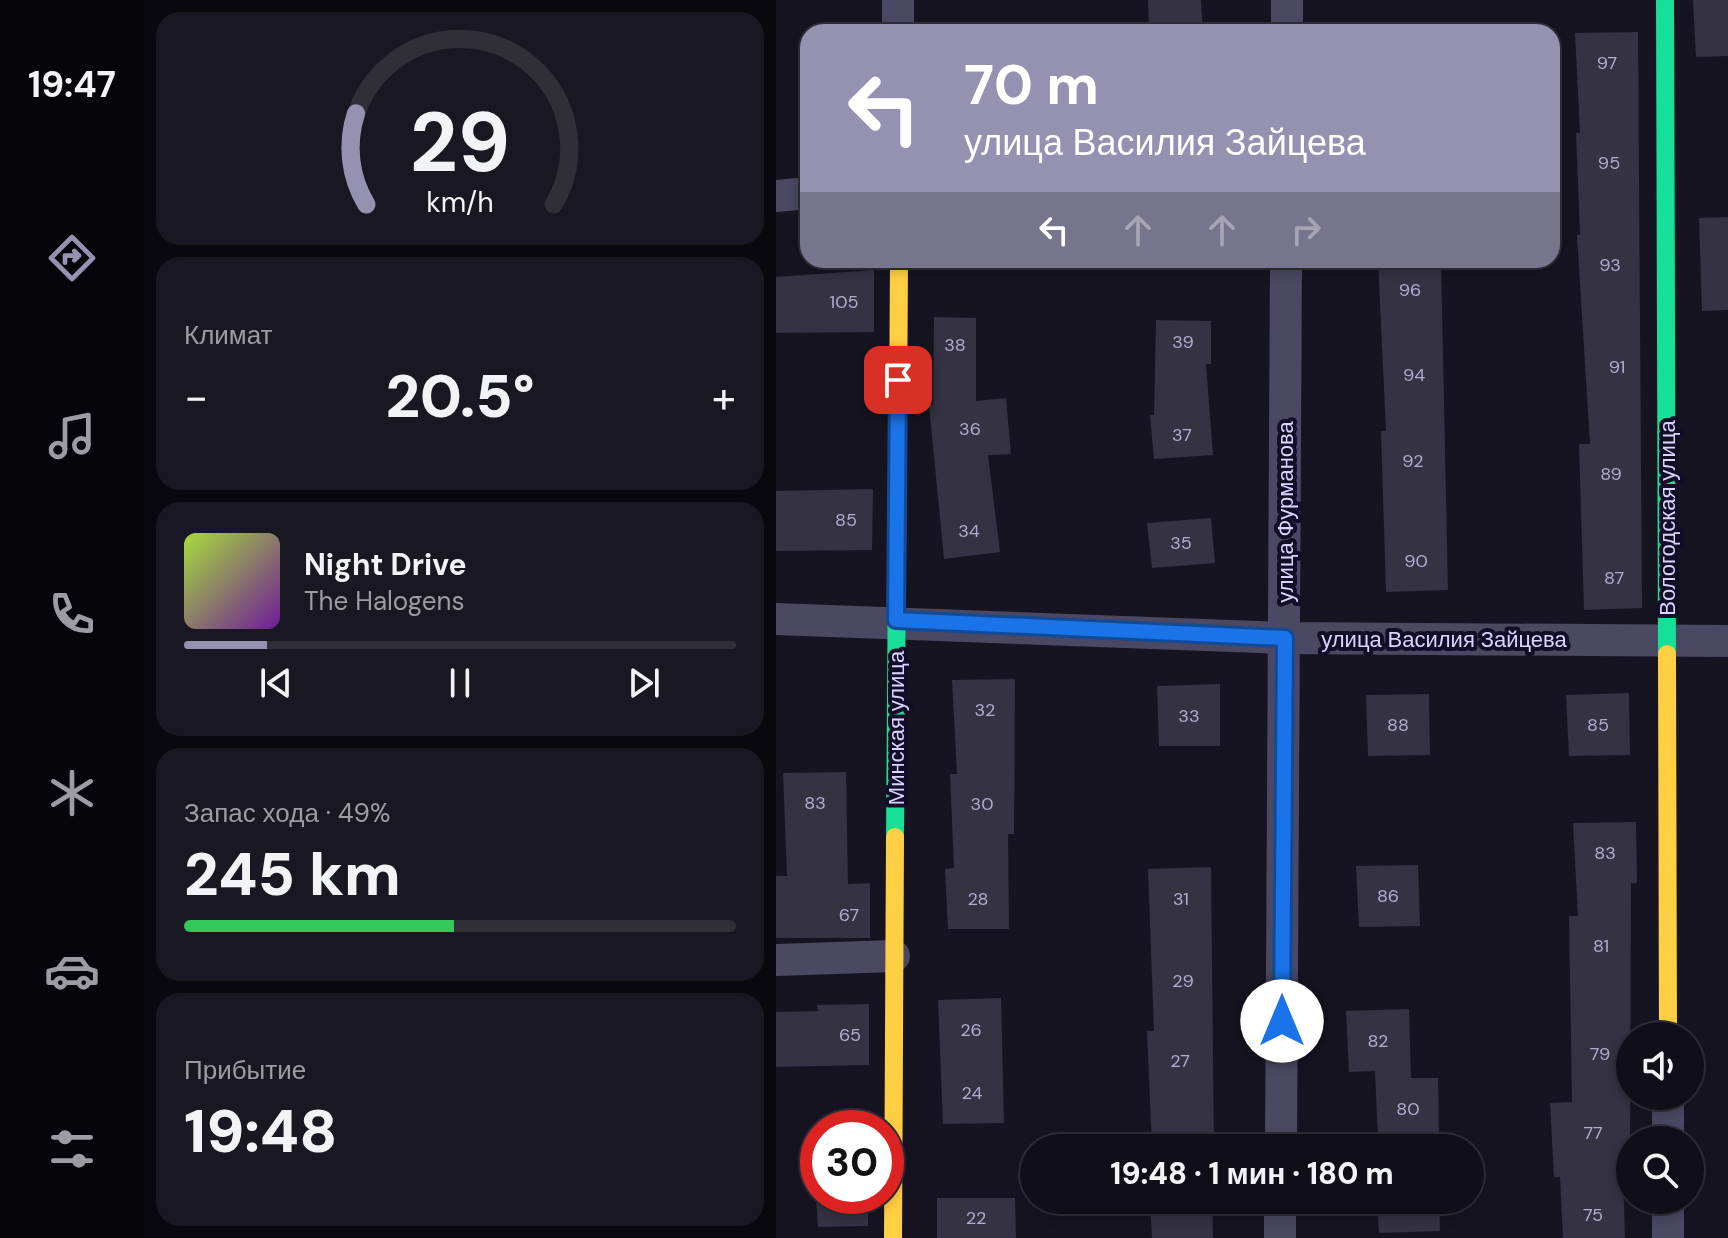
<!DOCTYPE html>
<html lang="ru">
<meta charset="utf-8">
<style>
:root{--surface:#100f19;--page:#191822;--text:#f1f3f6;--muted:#9c9ca2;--line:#302f38;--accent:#9591b1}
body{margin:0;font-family:"DM Sans",sans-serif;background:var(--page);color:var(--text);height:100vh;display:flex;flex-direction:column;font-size:30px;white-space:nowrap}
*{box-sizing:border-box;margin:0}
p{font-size:26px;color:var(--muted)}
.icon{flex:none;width:44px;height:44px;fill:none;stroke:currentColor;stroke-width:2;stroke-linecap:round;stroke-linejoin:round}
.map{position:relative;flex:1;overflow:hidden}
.panel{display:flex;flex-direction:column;gap:12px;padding:12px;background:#09080e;width:632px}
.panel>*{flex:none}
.top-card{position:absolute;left:24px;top:24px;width:760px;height:244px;border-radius:24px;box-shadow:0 4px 12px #0003,0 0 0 2px var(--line);background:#9591b1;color:#fff;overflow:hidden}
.fabs{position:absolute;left:840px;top:1022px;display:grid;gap:16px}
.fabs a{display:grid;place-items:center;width:88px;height:88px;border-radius:50%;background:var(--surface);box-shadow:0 4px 12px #0003,0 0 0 2px var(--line);font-size:40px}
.speed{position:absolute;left:24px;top:1110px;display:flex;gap:16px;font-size:40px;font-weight:700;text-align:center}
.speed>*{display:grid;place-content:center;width:104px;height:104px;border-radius:50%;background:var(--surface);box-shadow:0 4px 12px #0003,0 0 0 2px var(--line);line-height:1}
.speed .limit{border:12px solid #d22;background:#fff;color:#111}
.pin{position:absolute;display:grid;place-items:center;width:68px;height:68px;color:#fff;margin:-34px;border-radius:16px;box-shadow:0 4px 12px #0006}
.me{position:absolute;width:88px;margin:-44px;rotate:0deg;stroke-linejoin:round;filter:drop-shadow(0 0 6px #0008)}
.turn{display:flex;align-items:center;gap:28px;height:168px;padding:0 32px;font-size:36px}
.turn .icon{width:104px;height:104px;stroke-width:2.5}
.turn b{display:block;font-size:56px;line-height:68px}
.lanes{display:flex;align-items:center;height:76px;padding:0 32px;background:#0003;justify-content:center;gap:40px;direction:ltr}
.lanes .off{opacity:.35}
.big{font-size:60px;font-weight:800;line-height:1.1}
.panel .widget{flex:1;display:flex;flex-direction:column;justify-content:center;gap:12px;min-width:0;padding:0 28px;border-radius:24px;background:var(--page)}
.panel .dial{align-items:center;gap:0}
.dial svg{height:208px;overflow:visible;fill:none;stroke:var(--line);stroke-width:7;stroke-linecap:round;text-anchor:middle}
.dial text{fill:var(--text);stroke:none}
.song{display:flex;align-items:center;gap:24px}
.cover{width:96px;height:96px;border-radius:12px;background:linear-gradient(135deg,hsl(80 70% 55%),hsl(280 70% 35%))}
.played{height:8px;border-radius:4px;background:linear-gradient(90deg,var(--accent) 15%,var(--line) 15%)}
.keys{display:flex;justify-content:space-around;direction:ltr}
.heat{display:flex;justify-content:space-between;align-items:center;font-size:44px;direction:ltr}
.charge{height:12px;border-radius:6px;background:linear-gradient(90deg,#34c759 49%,var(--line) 0)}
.trip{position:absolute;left:244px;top:1134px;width:464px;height:80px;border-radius:40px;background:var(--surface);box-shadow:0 4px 12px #0003,0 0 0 2px var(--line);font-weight:800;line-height:80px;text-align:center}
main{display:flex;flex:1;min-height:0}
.tabs{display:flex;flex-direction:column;width:144px;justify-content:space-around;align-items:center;background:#06060a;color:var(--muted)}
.tabs .icon{width:56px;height:56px}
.tabs .active{color:var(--accent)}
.tabs b{font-size:36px;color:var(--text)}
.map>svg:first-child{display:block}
.building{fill:#343243}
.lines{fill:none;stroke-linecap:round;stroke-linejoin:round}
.street{stroke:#4a4862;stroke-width:32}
.fast{stroke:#16e098;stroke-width:18}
.slow{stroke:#ffcf43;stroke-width:18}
.route-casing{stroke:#114b97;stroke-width:20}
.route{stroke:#1a73e8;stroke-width:14}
.labels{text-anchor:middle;stroke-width:8;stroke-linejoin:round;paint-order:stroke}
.number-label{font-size:18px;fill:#b0acd0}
.street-label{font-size:22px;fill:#dad4ff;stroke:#130e27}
</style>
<main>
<nav class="tabs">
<b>19:47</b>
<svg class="icon active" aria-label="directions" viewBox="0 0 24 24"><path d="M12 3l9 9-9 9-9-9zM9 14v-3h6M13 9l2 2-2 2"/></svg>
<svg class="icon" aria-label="music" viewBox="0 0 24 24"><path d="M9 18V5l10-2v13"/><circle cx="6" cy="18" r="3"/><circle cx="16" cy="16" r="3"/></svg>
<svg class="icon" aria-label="phone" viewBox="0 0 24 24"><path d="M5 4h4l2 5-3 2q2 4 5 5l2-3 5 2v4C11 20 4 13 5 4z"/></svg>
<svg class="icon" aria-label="climate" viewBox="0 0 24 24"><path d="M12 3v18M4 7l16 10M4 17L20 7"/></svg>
<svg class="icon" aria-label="car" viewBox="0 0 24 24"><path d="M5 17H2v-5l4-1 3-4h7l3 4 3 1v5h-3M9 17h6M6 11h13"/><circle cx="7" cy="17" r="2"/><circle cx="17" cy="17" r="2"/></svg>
<svg class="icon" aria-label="filters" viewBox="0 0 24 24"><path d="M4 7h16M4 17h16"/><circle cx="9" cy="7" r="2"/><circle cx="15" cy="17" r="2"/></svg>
</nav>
<section class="panel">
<div class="widget dial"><svg viewBox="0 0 100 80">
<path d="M14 69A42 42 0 1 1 86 69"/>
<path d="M14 69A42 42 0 0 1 10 34" stroke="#9591b1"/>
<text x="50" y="56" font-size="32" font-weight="700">29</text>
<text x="50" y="72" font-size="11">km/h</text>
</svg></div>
<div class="widget"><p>Климат</p>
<div class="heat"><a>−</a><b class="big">20.5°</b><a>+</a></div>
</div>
<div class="widget">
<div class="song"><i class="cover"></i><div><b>Night Drive</b><p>The Halogens</p></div></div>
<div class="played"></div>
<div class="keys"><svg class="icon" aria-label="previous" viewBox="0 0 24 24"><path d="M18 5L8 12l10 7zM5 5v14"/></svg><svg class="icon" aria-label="pause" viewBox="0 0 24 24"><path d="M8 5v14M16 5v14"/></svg><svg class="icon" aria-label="next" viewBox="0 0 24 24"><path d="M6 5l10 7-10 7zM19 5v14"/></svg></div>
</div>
<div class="widget"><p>Запас хода · 49%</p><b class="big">245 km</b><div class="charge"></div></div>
<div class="widget"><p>Прибытие</p><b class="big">19:48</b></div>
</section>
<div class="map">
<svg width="952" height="1238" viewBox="0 0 952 1238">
<rect width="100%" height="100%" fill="#161421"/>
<g class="building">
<polygon points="372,0 425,0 427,32 373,32"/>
<polygon points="917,0 952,0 952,56 920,57"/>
<polygon points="862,32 866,608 808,610 803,444 814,444 801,235 804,235 800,133 804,133 799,33"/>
<polygon points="952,217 952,310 926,311 923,218"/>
<polygon points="602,260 665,260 672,590 610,592 605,431 610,431"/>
<polygon points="98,270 98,332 0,333 0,277"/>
<polygon points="158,317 200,318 200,401 230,398 235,454 212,455 224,552 168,559 153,405 157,405"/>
<polygon points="380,320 435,321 435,364 430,364 437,455 378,459 374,415 378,415"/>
<polygon points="97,489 96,550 0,551 0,491"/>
<polygon points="435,518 439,563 376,568 371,523"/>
<polygon points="239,679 238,834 232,834 233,929 172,929 169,869 178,868 174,774 181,774 176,680"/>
<polygon points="444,684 444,746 383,746 381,686"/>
<polygon points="853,693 854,755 793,756 790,695"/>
<polygon points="653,694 654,755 592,756 590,695"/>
<polygon points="70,772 72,884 94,883 94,938 0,938 0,876 11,876 7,773"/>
<polygon points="860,822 861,883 855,883 854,1173 847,1173 849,1238 787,1238 784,1177 778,1177 774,1103 796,1102 793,916 802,916 797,823"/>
<polygon points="642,865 644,926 583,927 580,866"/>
<polygon points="435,867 438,1148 376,1148 371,1031 378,1031 372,869"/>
<polygon points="225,998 228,1123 167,1124 162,1000"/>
<polygon points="93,1004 93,1065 0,1067 0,1012 42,1011 41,1005"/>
<polygon points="633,1009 635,1078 662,1078 663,1139 602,1140 599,1071 573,1072 570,1011"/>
<polygon points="40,1196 92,1196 92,1226 42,1227"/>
<polygon points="161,1198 239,1198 240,1238 161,1238"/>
<polygon points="374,1200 436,1200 437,1238 376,1238"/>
<polygon points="601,1200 663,1200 664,1231 603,1233"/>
</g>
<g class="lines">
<g class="street">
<polyline points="122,0 122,32"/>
<polyline points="511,32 511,0"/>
<polyline points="0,196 32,193"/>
<polyline points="0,619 509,638 952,641"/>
<polyline points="0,960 118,956"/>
<polyline points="892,1096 892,1140"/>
<polyline points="505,1148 510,260"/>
<polyline points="892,1200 892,1238"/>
<polyline points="504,1238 504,1200"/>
</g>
<g class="fast">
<polyline points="889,0 891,654"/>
<polyline points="119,837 122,426"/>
</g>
<g class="slow">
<polyline points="122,426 123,260"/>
<polyline points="891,654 892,1036"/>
<polyline points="117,1238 119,837"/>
</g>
</g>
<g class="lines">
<g class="route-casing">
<polyline id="route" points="122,380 120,620 509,638 506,1021"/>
</g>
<use href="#route" class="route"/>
</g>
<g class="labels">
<g class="number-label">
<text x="831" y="69">97</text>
<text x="833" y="169">95</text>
<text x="834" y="271">93</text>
<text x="634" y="296">96</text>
<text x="68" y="308">105</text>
<text x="407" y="348">39</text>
<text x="179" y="351">38</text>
<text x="841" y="373">91</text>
<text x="638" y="381">94</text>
<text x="194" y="435">36</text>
<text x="406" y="441">37</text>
<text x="637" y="467">92</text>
<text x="835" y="480">89</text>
<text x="70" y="526">85</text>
<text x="193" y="537">34</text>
<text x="405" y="549">35</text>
<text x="640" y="567">90</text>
<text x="838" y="584">87</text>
<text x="209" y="716">32</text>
<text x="413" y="722">33</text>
<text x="622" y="731">88</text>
<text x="822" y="731">85</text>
<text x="39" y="809">83</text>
<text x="206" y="810">30</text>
<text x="829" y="859">83</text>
<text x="612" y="902">86</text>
<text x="202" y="905">28</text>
<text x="405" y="905">31</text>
<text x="73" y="921">67</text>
<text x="825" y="952">81</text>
<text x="407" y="987">29</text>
<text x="195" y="1036">26</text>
<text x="74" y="1041">65</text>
<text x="602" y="1047">82</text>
<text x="824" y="1060">79</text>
<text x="404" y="1067">27</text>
<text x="196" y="1099">24</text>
<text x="632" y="1115">80</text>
<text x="817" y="1139">77</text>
<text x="817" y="1221">75</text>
<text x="200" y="1224">22</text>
</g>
<g class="street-label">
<text transform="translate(509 512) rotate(-90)" y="8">улица Фурманова</text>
<text transform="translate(891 518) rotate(-90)" y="8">Вологодская улица</text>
<text x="668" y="647">улица Василия Зайцева</text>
<text transform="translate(120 728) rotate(-90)" y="8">Минская улица</text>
</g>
</g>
</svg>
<div class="fabs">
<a><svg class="icon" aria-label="sound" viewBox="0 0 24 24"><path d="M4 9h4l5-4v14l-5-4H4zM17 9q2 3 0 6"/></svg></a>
<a><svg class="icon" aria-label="search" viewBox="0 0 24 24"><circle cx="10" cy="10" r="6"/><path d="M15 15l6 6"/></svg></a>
</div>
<div class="speed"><div class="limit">30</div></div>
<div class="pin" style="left:122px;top:380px;background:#d93025"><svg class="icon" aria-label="arrive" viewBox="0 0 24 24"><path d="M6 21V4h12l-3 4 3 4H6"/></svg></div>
<svg class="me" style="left:506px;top:1021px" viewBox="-20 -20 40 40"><circle r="19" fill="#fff"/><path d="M0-13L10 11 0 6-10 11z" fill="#1a73e8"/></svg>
<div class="trip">19:48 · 1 мин · 180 m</div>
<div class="top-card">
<div class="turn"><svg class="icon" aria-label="left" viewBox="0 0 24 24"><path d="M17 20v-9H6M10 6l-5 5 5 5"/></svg><div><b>70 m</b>улица Василия Зайцева</div></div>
<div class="lanes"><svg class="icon" aria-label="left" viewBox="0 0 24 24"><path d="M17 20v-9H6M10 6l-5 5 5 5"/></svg><svg class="icon off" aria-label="ahead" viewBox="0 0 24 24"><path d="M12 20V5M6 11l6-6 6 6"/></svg><svg class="icon off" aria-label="ahead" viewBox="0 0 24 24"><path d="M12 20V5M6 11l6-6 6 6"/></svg><svg class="icon off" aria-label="right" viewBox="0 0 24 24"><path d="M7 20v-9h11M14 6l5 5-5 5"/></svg></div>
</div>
</div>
</main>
